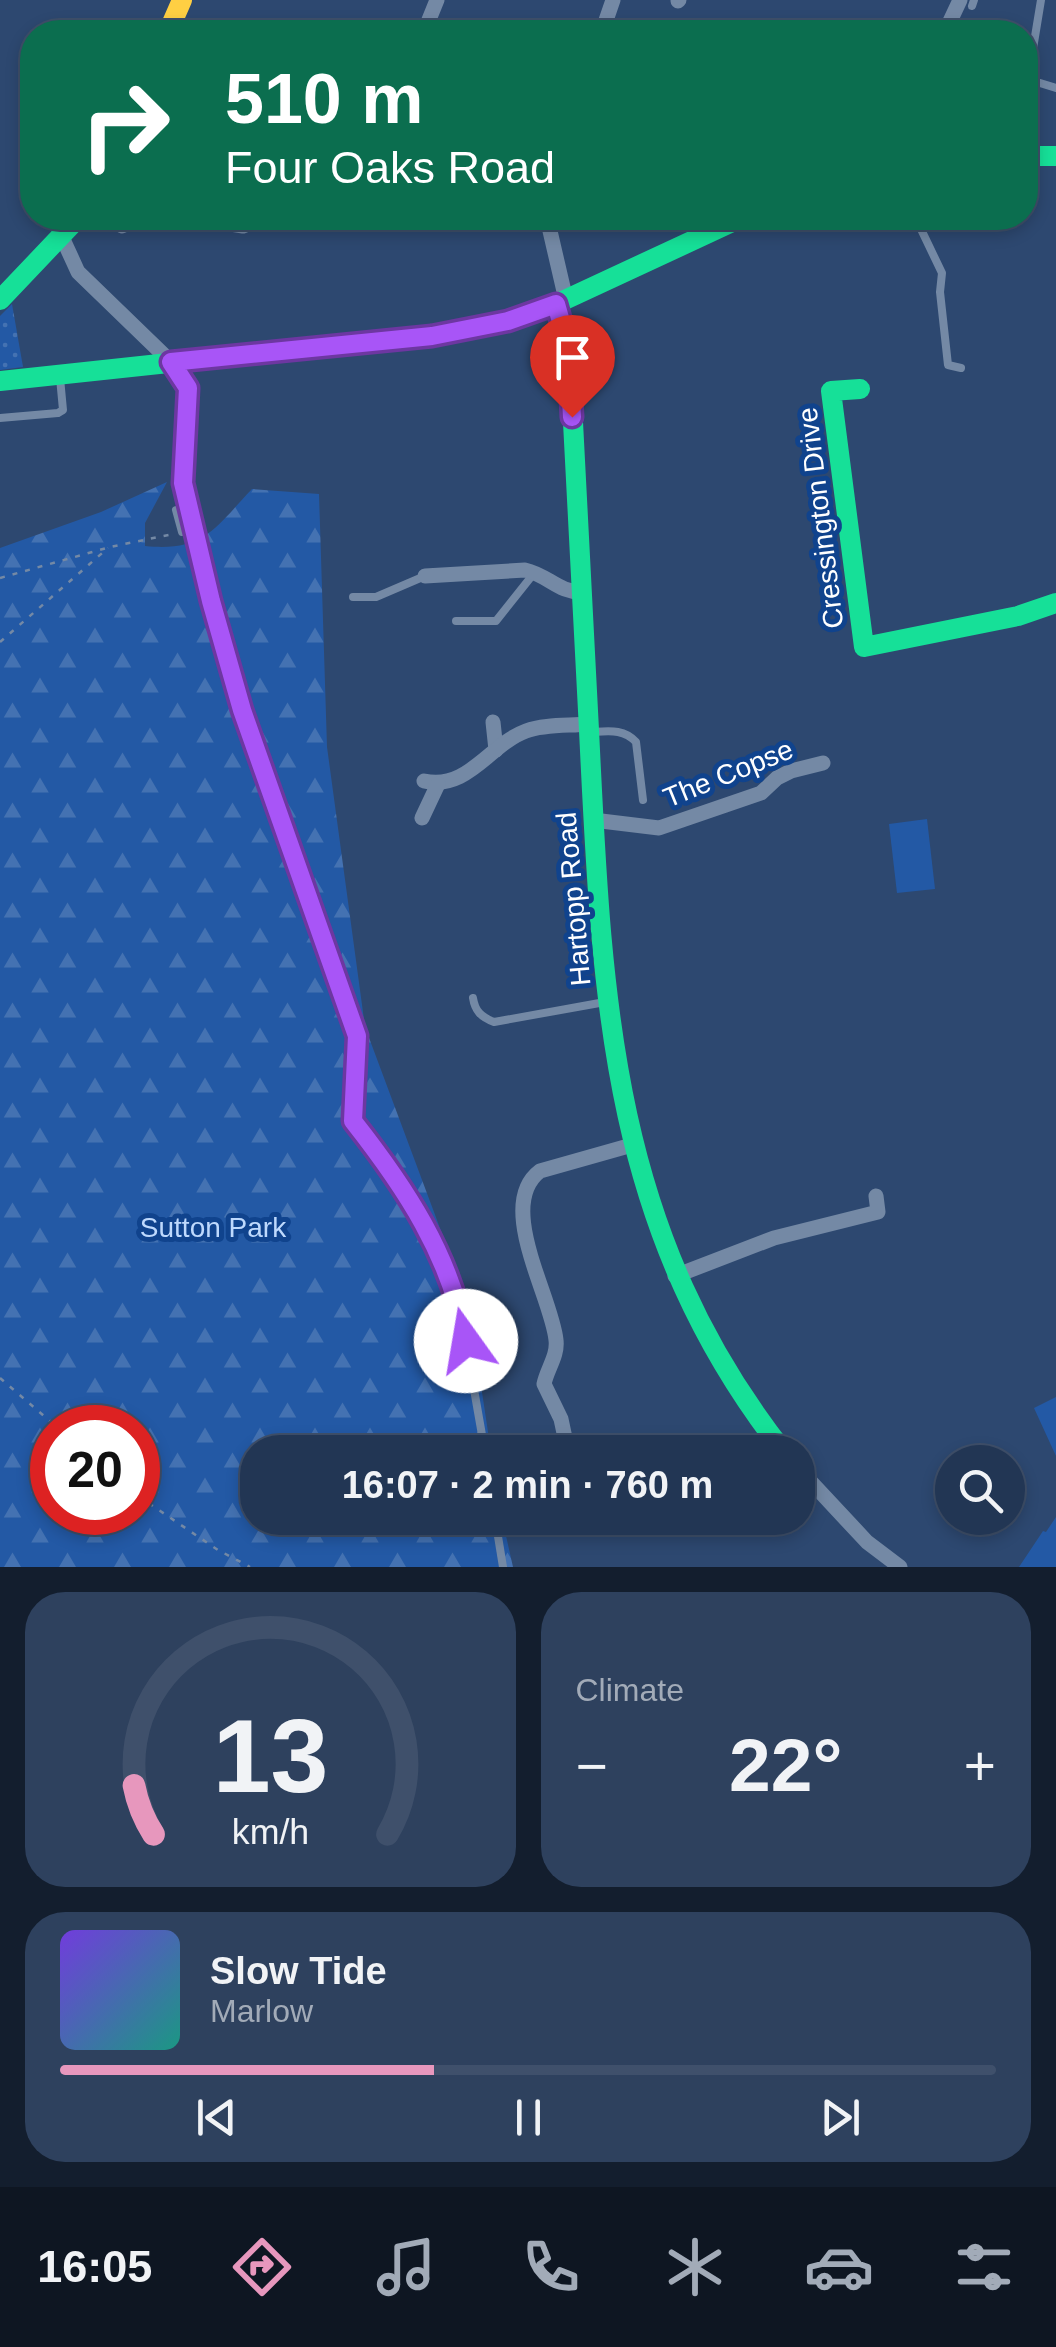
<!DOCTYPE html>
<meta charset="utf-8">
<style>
:root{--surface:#223654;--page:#2e415e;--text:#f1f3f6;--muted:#a2abb8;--line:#3f506b;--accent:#e797bd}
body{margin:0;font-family:Arial,sans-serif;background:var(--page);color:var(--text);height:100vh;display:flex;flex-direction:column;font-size:38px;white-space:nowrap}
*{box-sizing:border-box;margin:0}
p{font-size:32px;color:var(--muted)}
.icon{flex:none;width:55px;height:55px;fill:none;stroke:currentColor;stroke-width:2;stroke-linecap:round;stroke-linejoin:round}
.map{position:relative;height:1567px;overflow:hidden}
.sheet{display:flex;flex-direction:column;gap:25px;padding:25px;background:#131e2e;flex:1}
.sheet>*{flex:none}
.top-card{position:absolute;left:20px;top:20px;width:1018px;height:210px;border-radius:40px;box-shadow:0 5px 15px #0003,0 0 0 2px var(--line);background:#0b6e4f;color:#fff;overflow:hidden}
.tools{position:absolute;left:935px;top:1445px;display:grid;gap:20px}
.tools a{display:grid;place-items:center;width:90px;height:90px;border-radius:50%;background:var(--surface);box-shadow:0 5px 15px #0003,0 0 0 2px var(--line);font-size:50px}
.speed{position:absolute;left:30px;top:1405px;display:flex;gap:20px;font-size:50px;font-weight:700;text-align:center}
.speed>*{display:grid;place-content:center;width:130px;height:130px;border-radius:50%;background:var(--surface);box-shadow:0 5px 15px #0003,0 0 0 2px var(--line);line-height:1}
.speed .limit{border:15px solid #d22;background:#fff;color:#111}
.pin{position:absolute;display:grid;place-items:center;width:85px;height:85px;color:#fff;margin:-102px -42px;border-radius:50% 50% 50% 0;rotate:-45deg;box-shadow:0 0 10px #0007}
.pin .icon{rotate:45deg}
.me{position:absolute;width:110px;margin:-55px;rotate:347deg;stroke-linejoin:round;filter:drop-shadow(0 0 8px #0008)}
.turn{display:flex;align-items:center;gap:35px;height:210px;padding:0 40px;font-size:45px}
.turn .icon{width:130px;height:130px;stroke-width:2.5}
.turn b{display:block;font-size:70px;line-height:85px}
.big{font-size:75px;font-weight:600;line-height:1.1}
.sheet .tile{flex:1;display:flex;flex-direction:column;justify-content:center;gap:15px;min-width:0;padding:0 35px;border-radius:40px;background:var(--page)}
.sheet .dial{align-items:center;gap:0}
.dial svg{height:260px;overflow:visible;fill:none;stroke:var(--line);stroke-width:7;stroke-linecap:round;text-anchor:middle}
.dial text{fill:var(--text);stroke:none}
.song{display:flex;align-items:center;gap:30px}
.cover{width:120px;height:120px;border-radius:15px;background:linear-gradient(135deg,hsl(260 70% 55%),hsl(170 70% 35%))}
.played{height:10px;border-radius:5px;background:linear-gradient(90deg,var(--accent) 40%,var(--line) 40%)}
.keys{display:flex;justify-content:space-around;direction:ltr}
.heat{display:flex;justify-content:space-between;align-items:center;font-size:55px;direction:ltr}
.sheet .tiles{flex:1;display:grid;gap:25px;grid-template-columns:1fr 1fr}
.tile:last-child{grid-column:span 2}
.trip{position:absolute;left:240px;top:1435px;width:575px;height:100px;border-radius:40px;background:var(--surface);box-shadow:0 5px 15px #0003,0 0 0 2px var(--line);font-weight:600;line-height:100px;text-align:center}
.dock{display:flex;height:160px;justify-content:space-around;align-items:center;background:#0e1622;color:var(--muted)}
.dock .icon{width:70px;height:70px}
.dock .active{color:var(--accent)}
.dock b{font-size:45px;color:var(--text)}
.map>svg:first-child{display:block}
.grass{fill:url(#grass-dots)}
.forest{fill:url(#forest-firs);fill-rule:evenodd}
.garden{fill:#2359a5}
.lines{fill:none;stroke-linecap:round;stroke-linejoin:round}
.path{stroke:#7489a5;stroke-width:2.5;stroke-dasharray:5 8;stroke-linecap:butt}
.lane{stroke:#7489a5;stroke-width:8}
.street{stroke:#7489a5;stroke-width:15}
.fast{stroke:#16e098;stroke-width:20}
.slow{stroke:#ffcf43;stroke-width:20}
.route-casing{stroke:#6d37a1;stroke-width:25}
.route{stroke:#a855f7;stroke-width:18}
.labels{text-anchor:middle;stroke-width:10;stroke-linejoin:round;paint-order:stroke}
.street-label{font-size:28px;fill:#fff;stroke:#10438d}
.park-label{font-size:28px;fill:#bed9fd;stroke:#10438d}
</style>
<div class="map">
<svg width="1056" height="1567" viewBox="0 0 1056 1567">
<defs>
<pattern id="grass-dots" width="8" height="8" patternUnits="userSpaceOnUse" patternTransform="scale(2.5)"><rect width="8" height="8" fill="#2359a5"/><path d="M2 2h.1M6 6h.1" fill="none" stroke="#4472b2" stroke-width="1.8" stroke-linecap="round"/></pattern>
<pattern id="forest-firs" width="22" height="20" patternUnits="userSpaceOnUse" patternTransform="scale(2.5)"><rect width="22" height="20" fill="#2359a5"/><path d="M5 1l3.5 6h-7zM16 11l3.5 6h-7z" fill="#4472b2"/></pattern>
</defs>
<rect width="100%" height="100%" fill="#2d4870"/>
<polygon class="grass" points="12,304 23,367 0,370 0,316"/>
<path class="forest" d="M 167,482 L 145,523 L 145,546 C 204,552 215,528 252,489 L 319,494 L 327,747 L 365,1027 L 469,1306 L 491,1452 L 258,1452 L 258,1518 L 502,1518 L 513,1567 L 0,1567 L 0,548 L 101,512 ZM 52,1428 L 138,1428 L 138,1512 L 52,1512 Z"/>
<g class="garden">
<polygon points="927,819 935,889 897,893 889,824"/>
<polygon points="1056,1397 1056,1456 1034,1408"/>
<polygon points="1056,1517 1056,1567 1019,1567 1043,1531 1046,1532"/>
</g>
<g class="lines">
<g class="path">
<polyline points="0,578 110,547 173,534"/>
<polyline points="0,642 108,548"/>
<polyline points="0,1378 58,1428"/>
<polyline points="138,1496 218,1550 250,1567"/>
</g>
<g class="lane">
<polyline points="972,6 974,0"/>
<polyline points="1027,79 1056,88"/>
<polyline points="1028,79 1041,0"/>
<polyline points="921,218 919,225 942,273 940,292 948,365 961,368"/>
<polyline points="174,366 188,388 183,483 211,601 242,710 357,1036 353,1121 398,1178 433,1240 459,1304 485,1452"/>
<polyline points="0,418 58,413 63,410 60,378"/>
<polyline points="176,510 182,532 192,529"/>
<polyline points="353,597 376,597 425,576"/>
<polyline points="456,621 496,621 535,572"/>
<path d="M 593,732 C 610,731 624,729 636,742 L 643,800"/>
<path d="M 473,998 C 475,1011 481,1017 494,1022 L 605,1002"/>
<polyline points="495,1518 503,1567"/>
</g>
<g class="street">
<polyline points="678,1 679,0"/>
<polyline points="424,32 437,0"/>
<polyline points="602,32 613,0"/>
<polyline points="945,32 960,0"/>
<polyline points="107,218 122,226 140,218"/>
<polyline points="194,218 243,226 262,218"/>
<polyline points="547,218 566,300"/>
<polyline points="62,237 78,272 171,362"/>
<path d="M 425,576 L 525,570 C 548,575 559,593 582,592"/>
<polyline points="493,722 496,750"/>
<path d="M 424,781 C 468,791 490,744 526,731 C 545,724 569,726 588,724"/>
<polyline points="422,818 438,784"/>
<polyline points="593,820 659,828 761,793 777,778 791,771 823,763"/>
<polyline points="675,1276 774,1238 878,1212 876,1196"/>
<path d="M 568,1452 L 561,1419 L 544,1384 C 547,1369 558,1356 556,1340 C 552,1297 495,1205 540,1171 L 632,1145"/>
<polyline points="798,1468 867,1542 900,1567"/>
</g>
<g class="fast">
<polyline points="1025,156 1056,156"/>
<polyline points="0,300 78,218"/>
<path d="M 556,304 L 569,345 C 575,473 583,602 589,730 C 602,999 610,1231 784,1452"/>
<polyline points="0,381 431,335 509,321 556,304 741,218"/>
<polyline points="860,389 831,391 864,647 1018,616 1056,603"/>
</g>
<polyline class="slow" points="168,32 182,0"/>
</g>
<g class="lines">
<g class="route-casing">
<path id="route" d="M 466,1341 C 451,1256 405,1187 353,1121 L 357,1036 L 242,710 L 211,601 L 183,483 L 188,388 L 171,362 L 432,336 L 508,321 L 556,304 L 568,346 L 572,417"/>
</g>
<use href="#route" class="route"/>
</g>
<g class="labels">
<g class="street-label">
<text transform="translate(820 518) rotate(-97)" y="10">Cressington Drive</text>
<text transform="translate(728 773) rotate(-22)" y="10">The Copse</text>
<text transform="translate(573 899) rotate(-95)" y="10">Hartopp Road</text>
</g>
<g class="park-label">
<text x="213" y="1237">Sutton Park</text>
</g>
</g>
</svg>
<div class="tools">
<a><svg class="icon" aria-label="search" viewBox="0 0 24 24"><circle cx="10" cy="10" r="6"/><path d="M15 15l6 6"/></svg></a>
</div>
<div class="speed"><div class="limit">20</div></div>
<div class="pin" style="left:572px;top:417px;background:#d93025"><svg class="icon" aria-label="arrive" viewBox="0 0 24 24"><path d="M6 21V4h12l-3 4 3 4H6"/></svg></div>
<svg class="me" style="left:466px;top:1341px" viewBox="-20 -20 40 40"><circle r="19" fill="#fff"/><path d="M0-13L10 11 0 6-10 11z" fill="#a855f7"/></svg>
<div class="trip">16:07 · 2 min · 760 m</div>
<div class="top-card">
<div class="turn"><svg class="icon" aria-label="right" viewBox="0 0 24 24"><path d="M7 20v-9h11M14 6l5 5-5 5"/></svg><div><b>510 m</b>Four Oaks Road</div></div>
</div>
</div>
<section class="sheet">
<div class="tiles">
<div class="tile dial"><svg viewBox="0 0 100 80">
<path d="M14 69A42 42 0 1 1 86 69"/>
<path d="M14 69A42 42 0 0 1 8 54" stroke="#e797bd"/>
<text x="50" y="56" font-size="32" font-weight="700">13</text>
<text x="50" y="72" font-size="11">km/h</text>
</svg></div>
<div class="tile"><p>Climate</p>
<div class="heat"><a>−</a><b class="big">22°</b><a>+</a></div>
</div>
<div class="tile">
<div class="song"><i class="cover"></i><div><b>Slow Tide</b><p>Marlow</p></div></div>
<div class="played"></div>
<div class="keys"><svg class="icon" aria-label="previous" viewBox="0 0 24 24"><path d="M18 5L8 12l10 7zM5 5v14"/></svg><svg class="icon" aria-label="pause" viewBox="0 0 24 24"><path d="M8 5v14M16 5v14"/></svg><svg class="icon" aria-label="next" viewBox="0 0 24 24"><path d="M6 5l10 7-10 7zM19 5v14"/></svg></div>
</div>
</div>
</section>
<nav class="dock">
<b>16:05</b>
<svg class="icon active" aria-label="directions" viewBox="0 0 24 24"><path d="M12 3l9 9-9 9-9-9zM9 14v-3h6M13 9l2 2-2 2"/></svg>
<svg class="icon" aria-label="music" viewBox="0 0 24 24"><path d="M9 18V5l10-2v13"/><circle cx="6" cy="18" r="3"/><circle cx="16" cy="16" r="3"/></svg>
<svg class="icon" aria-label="phone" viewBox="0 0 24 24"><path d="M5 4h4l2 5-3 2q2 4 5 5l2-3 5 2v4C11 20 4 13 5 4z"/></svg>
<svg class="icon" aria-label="climate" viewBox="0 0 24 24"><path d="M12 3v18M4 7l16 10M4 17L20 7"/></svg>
<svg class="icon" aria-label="car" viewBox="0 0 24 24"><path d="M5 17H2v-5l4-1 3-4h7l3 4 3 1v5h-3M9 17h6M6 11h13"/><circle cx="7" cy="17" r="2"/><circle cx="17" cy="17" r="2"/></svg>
<svg class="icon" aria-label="filters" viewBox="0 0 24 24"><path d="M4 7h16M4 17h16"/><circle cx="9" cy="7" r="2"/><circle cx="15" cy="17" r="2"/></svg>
</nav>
